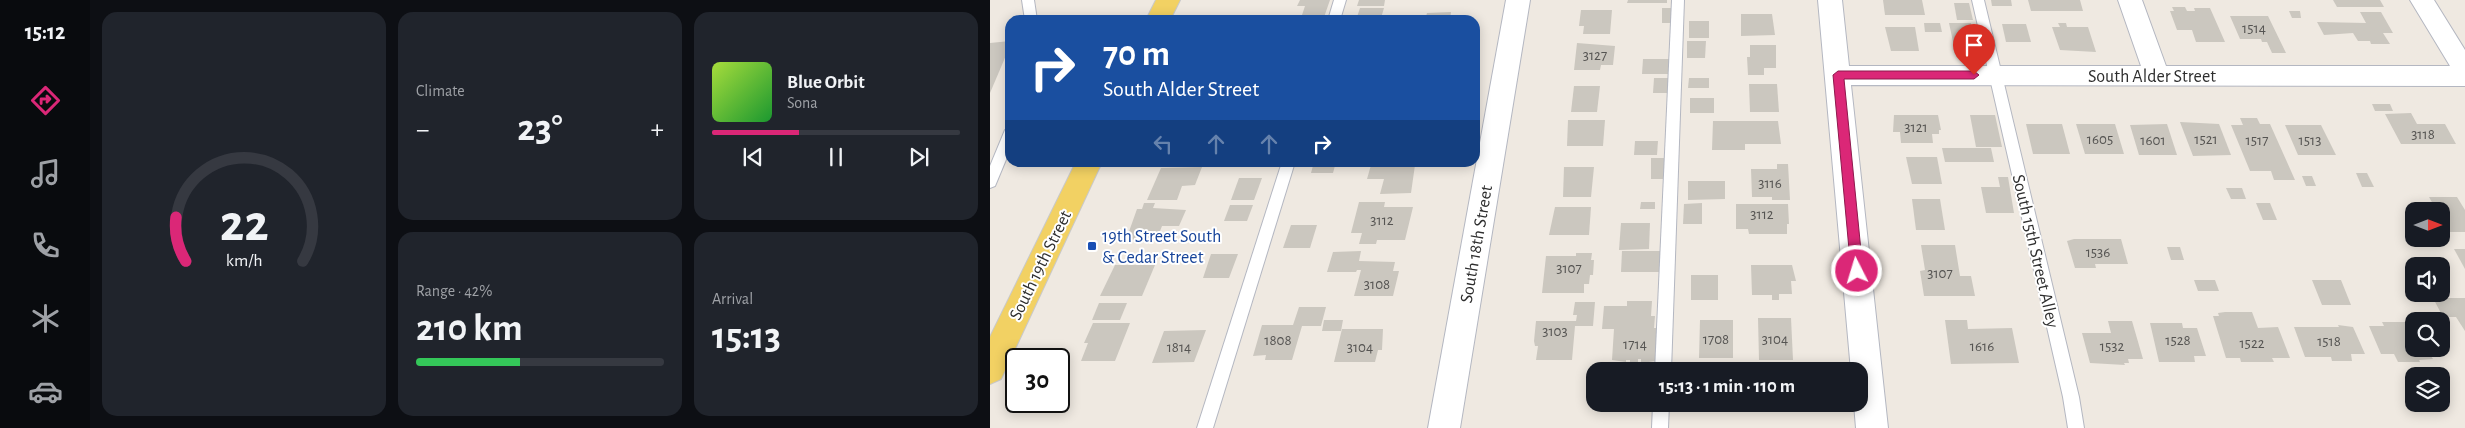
<!DOCTYPE html>
<meta charset="utf-8">
<style>
:root{--surface:#171b24;--page:#20242c;--text:#f1f3f6;--muted:#9ea1a6;--line:#363941;--accent:#db2777}
body{margin:0;font-family:"Alegreya Sans",sans-serif;background:var(--page);color:var(--text);height:100vh;display:flex;flex-direction:column;font-size:19px;white-space:nowrap}
*{box-sizing:border-box;margin:0}
p{font-size:16px;color:var(--muted)}
.icon{flex:none;width:28px;height:28px;fill:none;stroke:currentColor;stroke-width:2;stroke-linecap:round;stroke-linejoin:round}
.map{position:relative;flex:1;overflow:hidden}
.panel{display:flex;flex-direction:column;gap:12px;padding:12px;background:#0d0f14;width:900px}
.panel>*{flex:none}
.guide{position:absolute;left:15px;top:15px;width:475px;height:152px;border-radius:15px;box-shadow:0 2px 12px #0003;background:#1a4fa0;color:#fff;overflow:hidden}
.needle{width:32px;rotate:90deg}
.buttons{position:absolute;left:1415px;top:202px;display:grid;gap:10px}
.buttons a{display:grid;place-items:center;width:45px;height:45px;border-radius:10px;background:var(--surface);box-shadow:0 2px 12px #0003;font-size:25px}
.speed{position:absolute;left:15px;top:348px;display:flex;gap:10px;font-size:25px;font-weight:700;text-align:center}
.speed>*{display:grid;place-content:center;width:65px;height:65px;border-radius:50%;background:var(--surface);box-shadow:0 2px 12px #0003;line-height:1}
.speed .limit{border:2px solid #111;border-radius:8px;background:#fff;color:#111}
.pin{position:absolute;display:grid;place-items:center;width:42px;height:42px;color:#fff;margin:-51px -21px;border-radius:50% 50% 50% 0;rotate:-45deg;box-shadow:0 0 5px #0007}
.pin .icon{rotate:45deg}
.me{position:absolute;width:55px;margin:-28px;rotate:355deg;stroke-linejoin:round;filter:drop-shadow(0 0 4px #0008)}
.turn{display:flex;align-items:center;gap:18px;height:105px;padding:0 15px;font-size:22px}
.turn .icon{width:65px;height:65px;stroke-width:2.5}
.turn b{display:block;font-size:35px;line-height:42px}
.lanes{display:flex;align-items:center;height:48px;padding:0 15px;background:#0003;justify-content:center;gap:25px;direction:ltr}
.lanes .off{opacity:.35}
.big{font-size:38px;font-weight:600;line-height:1.1}
.panel .card{flex:1;display:flex;flex-direction:column;justify-content:center;gap:8px;min-width:0;padding:0 18px;border-radius:15px;background:var(--page)}
.panel .dial{align-items:center;gap:0}
.dial svg{height:130px;overflow:visible;fill:none;stroke:var(--line);stroke-width:7;stroke-linecap:round;text-anchor:middle}
.dial text{fill:var(--text);stroke:none}
.song{display:flex;align-items:center;gap:15px}
.cover{width:60px;height:60px;border-radius:8px;background:linear-gradient(135deg,hsl(80 70% 55%),hsl(130 70% 35%))}
.played{height:5px;border-radius:2px;background:linear-gradient(90deg,var(--accent) 35%,var(--line) 35%)}
.keys{display:flex;justify-content:space-around;direction:ltr}
.heat{display:flex;justify-content:space-between;align-items:center;font-size:28px;direction:ltr}
.charge{height:8px;border-radius:4px;background:linear-gradient(90deg,#34c759 42%,var(--line) 0)}
.panel .tiles{flex:1;display:grid;gap:12px;grid-template-columns:repeat(3,1fr)}
.card:first-child{grid-row:span 2}
.trip{position:absolute;left:596px;top:362px;width:282px;height:50px;border-radius:15px;background:var(--surface);box-shadow:0 2px 12px #0003;font-weight:600;line-height:50px;text-align:center}
main{display:flex;flex:1;min-height:0}
.dock{display:flex;flex-direction:column;width:90px;justify-content:space-around;align-items:center;background:#090b0e;color:var(--muted)}
.dock .icon{width:35px;height:35px}
.dock .selected{color:var(--accent)}
.dock b{font-size:22px;color:var(--text)}
.map>svg:first-child{display:block}
.building{fill:#cbc7bf}
.lines{fill:none;stroke-linecap:round;stroke-linejoin:round}
.lane-casing{stroke:#b4b7c1;stroke-width:2}
.street-casing{stroke:#b4b7c1;stroke-width:2}
.primary-casing{stroke:#c9c9c9;stroke-width:2}
.lane{fill:#fff;fill-rule:evenodd}
.street{fill:#fff;fill-rule:evenodd}
.primary{fill:#f2d163;fill-rule:evenodd}
.route{fill:#db2777;stroke:#8e194d}
.transit-dot{fill:#1a4fb4;stroke:#fff;stroke-width:2}
.labels{text-anchor:middle;stroke-width:4;stroke-linejoin:round;paint-order:stroke}
.number-label{font-size:15px;fill:#555452}
.street-label{font-size:18px;fill:#2e2e2e;stroke:#fff}
.transit-label{font-size:18px;fill:#164399;stroke:#fff;text-anchor:start}
</style>
<main>
<nav class="dock">
<b>15:12</b>
<svg class="icon selected" aria-label="directions" viewBox="0 0 24 24"><path d="M12 3l9 9-9 9-9-9zM9 14v-3h6M13 9l2 2-2 2"/></svg>
<svg class="icon" aria-label="music" viewBox="0 0 24 24"><path d="M9 18V5l10-2v13"/><circle cx="6" cy="18" r="3"/><circle cx="16" cy="16" r="3"/></svg>
<svg class="icon" aria-label="phone" viewBox="0 0 24 24"><path d="M5 4h4l2 5-3 2q2 4 5 5l2-3 5 2v4C11 20 4 13 5 4z"/></svg>
<svg class="icon" aria-label="climate" viewBox="0 0 24 24"><path d="M12 3v18M4 7l16 10M4 17L20 7"/></svg>
<svg class="icon" aria-label="car" viewBox="0 0 24 24"><path d="M5 17H2v-5l4-1 3-4h7l3 4 3 1v5h-3M9 17h6M6 11h13"/><circle cx="7" cy="17" r="2"/><circle cx="17" cy="17" r="2"/></svg>
</nav>
<section class="panel">
<div class="tiles">
<div class="card dial"><svg viewBox="0 0 100 80">
<path d="M14 69A42 42 0 1 1 86 69"/>
<path d="M14 69A42 42 0 0 1 8 42" stroke="#db2777"/>
<text x="50" y="56" font-size="32" font-weight="700">22</text>
<text x="50" y="72" font-size="11">km/h</text>
</svg></div>
<div class="card"><p>Climate</p>
<div class="heat"><a>−</a><b class="big">23°</b><a>+</a></div>
</div>
<div class="card">
<div class="song"><i class="cover"></i><div><b>Blue Orbit</b><p>Sona</p></div></div>
<div class="played"></div>
<div class="keys"><svg class="icon" aria-label="previous" viewBox="0 0 24 24"><path d="M18 5L8 12l10 7zM5 5v14"/></svg><svg class="icon" aria-label="pause" viewBox="0 0 24 24"><path d="M8 5v14M16 5v14"/></svg><svg class="icon" aria-label="next" viewBox="0 0 24 24"><path d="M6 5l10 7-10 7zM19 5v14"/></svg></div>
</div>
<div class="card"><p>Range · 42%</p><b class="big">210 km</b><div class="charge"></div></div>
<div class="card"><p>Arrival</p><b class="big">15:13</b></div>
</div>
</section>
<div class="map">
<svg width="1475" height="428" viewBox="0 0 1475 428">
<rect width="100%" height="100%" fill="#efe9e1"/>
<g class="building">
<polygon points="310,0 340,0 333,20 312,20 313,18 311,18 315,6 307,6"/>
<polygon points="369,0 395,0 394,6 367,6"/>
<polygon points="638,0 677,0 677,3 637,3"/>
<polygon points="893,0 932,0 935,15 895,15"/>
<polygon points="1001,0 1021,0 1022,6 1002,6"/>
<polygon points="1038,0 1090,0 1093,11 1041,11"/>
<polygon points="1343,0 1390,0 1394,7 1347,7"/>
<polygon points="964,3 979,3 983,20 967,20"/>
<polygon points="1182,7 1195,7 1197,11 1205,11 1204,8 1220,8 1235,42 1206,42 1202,30 1187,30 1180,11 1184,11"/>
<polygon points="370,8 394,8 391,18 366,20"/>
<rect x="672" y="8" width="13" height="15"/>
<polygon points="591,10 622,10 620,34 593,34 594,26 589,26"/>
<polygon points="1299,11 1310,11 1311,18 1302,18"/>
<polygon points="461,12 460,20 435,20 437,13"/>
<polygon points="1370,12 1391,12 1403,33 1393,33 1400,44 1381,44 1380,41 1368,41 1363,33 1334,35 1327,22 1376,23"/>
<polygon points="751,14 782,14 785,35 751,36"/>
<polygon points="236,16 269,16 267,20 234,20"/>
<polygon points="1240,16 1278,16 1296,53 1282,53 1277,42 1272,42 1271,39 1250,39"/>
<rect x="699" y="21" width="20" height="17"/>
<polygon points="934,23 950,23 952,32 935,32"/>
<polygon points="959,23 981,23 984,51 965,51"/>
<polygon points="1068,23 1076,23 1077,27 1098,27 1106,52 1070,50 1062,27 1070,27"/>
<polygon points="1012,24 1036,24 1041,42 1016,42"/>
<polygon points="895,27 925,27 929,51 901,51"/>
<polygon points="20,41 20,46 0,93 0,43"/>
<polygon points="697,41 716,41 715,58 697,58"/>
<polygon points="587,43 625,46 623,65 611,65 610,70 584,70"/>
<polygon points="760,45 786,45 786,68 774,68 774,75 758,75 757,57 760,57"/>
<polygon points="653,59 683,59 682,74 652,74"/>
<polygon points="664,78 682,78 681,93 663,93"/>
<polygon points="699,78 719,78 719,88 698,88"/>
<polygon points="759,84 787,84 789,112 760,112"/>
<polygon points="584,86 610,86 607,112 581,112"/>
<rect x="700" y="98" width="24" height="15"/>
<polygon points="1382,104 1400,104 1403,111 1385,111"/>
<polygon points="1421,113 1427,124 1455,124 1466,144 1411,144 1395,114"/>
<polygon points="904,115 948,115 951,130 949,130 949,134 942,134 943,143 911,143 910,132 903,132"/>
<polygon points="980,115 1005,115 1012,147 986,147"/>
<polygon points="1250,118 1267,118 1270,124 1280,124 1305,180 1284,180 1281,171 1260,171 1241,125 1253,125"/>
<polygon points="578,120 615,120 613,146 577,146"/>
<polygon points="723,121 788,121 791,144 755,144 755,150 722,150"/>
<polygon points="1190,122 1229,124 1241,155 1203,156"/>
<polygon points="1036,124 1072,124 1080,154 1043,154"/>
<polygon points="1086,124 1125,124 1134,154 1095,154"/>
<polygon points="1177,124 1187,155 1149,155 1140,125"/>
<polygon points="1295,125 1331,125 1346,155 1308,155"/>
<polygon points="645,141 668,141 667,155 644,155"/>
<polygon points="952,148 1001,148 1004,162 955,162"/>
<polygon points="916,157 947,157 952,184 922,184"/>
<rect x="661" y="158" width="16" height="21"/>
<polygon points="324,162 346,162 343,173 321,173"/>
<polygon points="787,164 798,164 800,200 782,200 782,197 762,197 761,169 787,169"/>
<polygon points="381,165 425,165 421,193 390,194 394,179 377,179"/>
<polygon points="212,167 205,185 192,186 187,200 157,200 171,168"/>
<polygon points="574,167 604,167 601,197 573,197"/>
<polygon points="1366,173 1377,173 1384,187 1372,187"/>
<polygon points="1312,176 1322,176 1326,186 1316,186"/>
<polygon points="1008,177 1018,177 1024,213 996,213 991,187 1010,187"/>
<polygon points="249,178 272,178 264,200 241,200"/>
<polygon points="698,181 735,181 735,199 698,200"/>
<polygon points="1236,188 1252,188 1256,199 1241,199"/>
<polygon points="1439,197 1467,197 1475,210 1475,232 1458,232 1451,220 1451,211 1447,211"/>
<polygon points="922,199 950,199 955,230 926,230"/>
<polygon points="369,202 395,202 394,207 423,207 415,240 387,240 386,244 369,244 372,233 361,233"/>
<polygon points="651,202 665,202 665,209 650,209"/>
<polygon points="154,203 165,203 163,208 196,210 189,226 172,226 167,239 136,240 147,209 152,209"/>
<polygon points="712,203 712,224 693,224 694,204"/>
<polygon points="1266,203 1280,203 1287,220 1273,220"/>
<polygon points="746,204 798,204 799,224 797,224 797,234 759,234 758,229 746,229"/>
<polygon points="240,205 263,205 257,221 234,221"/>
<polygon points="565,207 601,207 599,235 559,235"/>
<polygon points="631,223 660,223 659,249 629,250"/>
<polygon points="301,225 327,225 320,248 293,248"/>
<polygon points="1084,239 1131,239 1138,264 1105,264 1106,268 1085,268 1077,241"/>
<polygon points="931,245 965,245 970,276 981,276 985,296 934,296 930,271 935,270"/>
<polygon points="1177,247 1190,247 1194,260 1181,260"/>
<polygon points="1464,249 1475,249 1475,269"/>
<polygon points="371,251 369,261 405,262 403,271 409,271 403,296 364,296 371,270 367,270 366,272 337,272 343,252"/>
<polygon points="632,251 675,251 674,272 631,272"/>
<polygon points="586,253 602,253 601,260 604,260 603,275 600,275 599,284 594,284 594,293 552,293 556,256 586,256"/>
<polygon points="221,254 248,254 239,278 213,278"/>
<polygon points="125,265 165,265 152,296 110,296"/>
<polygon points="761,265 802,265 806,281 801,281 802,294 789,294 789,300 782,300 782,295 762,295"/>
<rect x="701" y="275" width="27" height="25"/>
<polygon points="1204,280 1225,280 1229,291 1208,291"/>
<polygon points="1322,280 1351,280 1361,305 1332,305"/>
<polygon points="1443,298 1475,298 1475,331 1466,317 1453,317"/>
<polygon points="637,301 662,301 661,316 665,316 664,328 668,328 666,361 651,363 651,359 648,359 648,363 640,363 640,360 636,360 636,362 622,360 624,329 612,329 614,306 637,306"/>
<polygon points="585,302 605,302 603,326 585,326 582,360 546,360 548,346 545,346 544,341 546,321 586,321 587,315 583,315"/>
<polygon points="109,303 137,303 130,320 102,320"/>
<polygon points="309,307 336,307 331,326 312,326 302,360 275,360 276,355 263,356 272,325 303,325"/>
<polygon points="1262,312 1268,328 1288,327 1300,358 1282,358 1284,362 1251,362 1250,358 1236,358 1223,316 1229,316 1228,313 1235,312"/>
<polygon points="768,318 801,318 803,360 769,360"/>
<polygon points="334,320 353,320 351,331 332,331"/>
<polygon points="710,320 743,320 743,358 709,358"/>
<polygon points="955,320 977,320 978,329 1022,328 1029,363 961,364"/>
<polygon points="1118,321 1142,321 1153,359 1138,359 1139,363 1134,363 1135,365 1100,363 1092,333 1121,333"/>
<polygon points="1392,322 1423,322 1424,349 1436,349 1443,359 1429,360 1430,362 1408,362 1404,354 1391,354 1379,326 1394,326"/>
<polygon points="103,323 140,323 125,361 91,361 98,343 94,343"/>
<polygon points="1160,323 1192,323 1193,328 1207,328 1216,356 1204,356 1205,362 1169,362"/>
<polygon points="1348,325 1363,327 1375,354 1361,354 1362,361 1342,361 1341,357 1315,357 1304,327 1349,327"/>
<polygon points="352,329 393,329 392,350 388,350 385,362 344,362"/>
<polygon points="216,330 204,362 162,363 174,331"/>
</g>
<g class="lines">
<g class="lane-casing">
<g id="lane">
<polygon points="32,0 44,0 47,20 35,20"/>
<polygon points="344,0 356,0 350,20 338,20"/>
<polygon points="682,0 694,0 681,371 665,371"/>
<polygon points="982,0 994,0 1089,397 1094,428 1078,428 1073,397"/>
<polygon points="20,129 20,150 5,186 0,188 0,166 15,130"/>
<polygon points="292,162 305,162 223,428 207,428"/>
<polygon points="663,404 679,404 678,428 662,428"/>
</g>
</g>
<g class="street-casing">
<g id="street">
<polygon points="516,0 540,0 470,428 438,428"/>
<polygon points="828,0 852,0 859,66 1151,66 1128,0 1152,0 1176,66 1460,66 1420,0 1444,0 1475,50 1475,86 861,85 898,428 866,428 864,404 870,404 870,371 861,371"/>
</g>
</g>
<g class="primary-casing">
<g id="primary">
<polygon points="166,0 190,0 180,20 156,20"/>
<polygon points="86,162 112,162 11,379 0,384 0,337"/>
</g>
</g>
<use href="#lane" class="lane"/>
<use href="#street" class="street"/>
<use href="#primary" class="primary"/>
</g>
<polygon class="route" points="848,71 984,71 989,75 984,79 854,79 873,271 867,277 861,271 843,75"/>
<rect class="transit-dot" x="97" y="241" width="10" height="10" rx="2.5"/>
<g class="labels">
<g class="number-label">
<text x="1264" y="33">1514</text>
<text x="605" y="60">3127</text>
<text x="926" y="132">3121</text>
<text x="1433" y="139">3118</text>
<text x="1110" y="144">1605</text>
<text x="1216" y="144">1521</text>
<text x="1163" y="145">1601</text>
<text x="1267" y="145">1517</text>
<text x="1320" y="145">1513</text>
<text x="780" y="188">3116</text>
<text x="772" y="219">3112</text>
<text x="392" y="225">3112</text>
<text x="1108" y="257">1536</text>
<text x="579" y="273">3107</text>
<text x="950" y="278">3107</text>
<text x="387" y="289">3108</text>
<text x="565" y="336">3103</text>
<text x="726" y="344">1708</text>
<text x="785" y="344">3104</text>
<text x="288" y="345">1808</text>
<text x="1188" y="345">1528</text>
<text x="1339" y="346">1518</text>
<text x="1262" y="348">1522</text>
<text x="645" y="349">1714</text>
<text x="992" y="351">1616</text>
<text x="1122" y="351">1532</text>
<text x="189" y="352">1814</text>
<text x="370" y="352">3104</text>
</g>
<g class="street-label">
<text x="1162" y="82">South Alder Street</text>
<text transform="translate(486 244) rotate(-80)" y="6">South 18th Street</text>
<text transform="translate(1046 251) rotate(77)" y="6">South 15th Street Alley</text>
<text transform="translate(50 265) rotate(-64)" y="6">South 19th Street</text>
</g>
<g class="transit-label">
<text x="112" y="242">19th Street South<tspan x="112" dy="21">&amp; Cedar Street</tspan></text>
</g>
</g>
</svg>
<div class="buttons">
<a><svg class="needle" viewBox="-14 -14 28 28"><path d="M0-13l5 13h-10z" fill="#e53935"/><path d="M0 13l5-13h-10z" fill="#9ea1a6"/></svg></a>
<a><svg class="icon" aria-label="sound" viewBox="0 0 24 24"><path d="M4 9h4l5-4v14l-5-4H4zM17 9q2 3 0 6"/></svg></a>
<a><svg class="icon" aria-label="search" viewBox="0 0 24 24"><circle cx="10" cy="10" r="6"/><path d="M15 15l6 6"/></svg></a>
<a><svg class="icon" aria-label="layers" viewBox="0 0 24 24"><path d="M12 4l9 5-9 5-9-5zM3 14l9 5 9-5"/></svg></a>
</div>
<div class="speed"><div class="limit">30</div></div>
<div class="pin" style="left:984px;top:75px;background:#d93025"><svg class="icon" aria-label="arrive" viewBox="0 0 24 24"><path d="M6 21V4h12l-3 4 3 4H6"/></svg></div>
<svg class="me" style="left:867px;top:271px" viewBox="-20 -20 40 40"><circle r="17" fill="#db2777" stroke="#fff" stroke-width="3"/><path d="M0-11L8 9 0 5-8 9z" fill="#fff"/></svg>
<div class="trip">15:13 · 1 min · 110 m</div>
<div class="guide">
<div class="turn"><svg class="icon" aria-label="right" viewBox="0 0 24 24"><path d="M7 20v-9h11M14 6l5 5-5 5"/></svg><div><b>70 m</b>South Alder Street</div></div>
<div class="lanes"><svg class="icon off" aria-label="left" viewBox="0 0 24 24"><path d="M17 20v-9H6M10 6l-5 5 5 5"/></svg><svg class="icon off" aria-label="ahead" viewBox="0 0 24 24"><path d="M12 20V5M6 11l6-6 6 6"/></svg><svg class="icon off" aria-label="ahead" viewBox="0 0 24 24"><path d="M12 20V5M6 11l6-6 6 6"/></svg><svg class="icon" aria-label="right" viewBox="0 0 24 24"><path d="M7 20v-9h11M14 6l5 5-5 5"/></svg></div>
</div>
</div>
</main>
